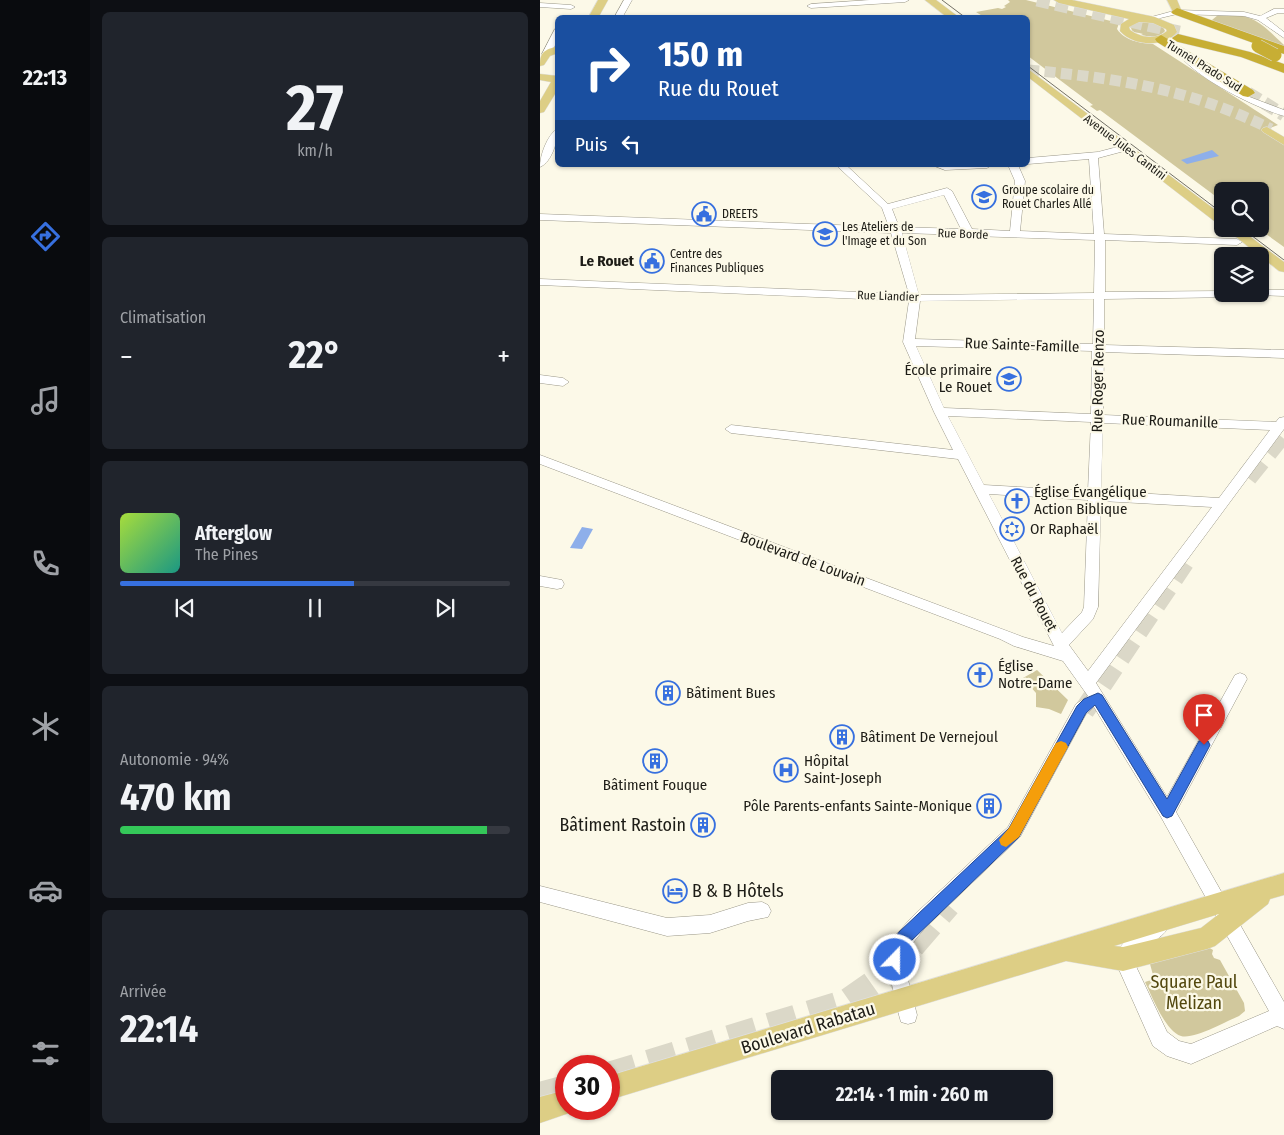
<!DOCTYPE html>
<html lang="fr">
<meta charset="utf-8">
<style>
:root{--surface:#171b24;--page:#20242c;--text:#f1f3f6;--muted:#9ea1a6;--line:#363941;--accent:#3770df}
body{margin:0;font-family:"Fira Sans Condensed",sans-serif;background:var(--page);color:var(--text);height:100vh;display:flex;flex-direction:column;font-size:19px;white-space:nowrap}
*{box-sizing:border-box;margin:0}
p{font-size:16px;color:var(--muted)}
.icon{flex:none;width:28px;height:28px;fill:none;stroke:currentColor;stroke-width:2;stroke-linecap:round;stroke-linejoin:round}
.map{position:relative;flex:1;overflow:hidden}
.panel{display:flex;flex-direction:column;gap:12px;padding:12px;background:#0d0f14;width:450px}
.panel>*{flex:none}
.hud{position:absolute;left:15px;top:15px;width:475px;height:152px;border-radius:8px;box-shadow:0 1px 4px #0004;background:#1a4fa0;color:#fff;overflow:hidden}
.fabs{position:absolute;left:674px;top:182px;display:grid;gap:10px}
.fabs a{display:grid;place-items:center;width:55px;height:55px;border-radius:8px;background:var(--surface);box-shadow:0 1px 4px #0004;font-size:25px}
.speed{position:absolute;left:15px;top:1055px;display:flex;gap:10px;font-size:25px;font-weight:700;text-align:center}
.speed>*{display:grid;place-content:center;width:65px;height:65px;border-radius:50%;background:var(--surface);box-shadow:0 1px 4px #0004;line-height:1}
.speed .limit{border:8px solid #d22;background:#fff;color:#111}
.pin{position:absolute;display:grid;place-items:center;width:42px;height:42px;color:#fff;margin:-51px -21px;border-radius:50% 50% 50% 0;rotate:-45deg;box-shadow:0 0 5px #0007}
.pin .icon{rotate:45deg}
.me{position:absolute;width:55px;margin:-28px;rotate:22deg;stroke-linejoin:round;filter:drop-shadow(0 0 4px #0008)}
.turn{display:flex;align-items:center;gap:18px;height:105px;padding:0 20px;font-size:22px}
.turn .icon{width:65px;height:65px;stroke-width:2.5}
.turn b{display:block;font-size:35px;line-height:42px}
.then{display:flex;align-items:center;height:48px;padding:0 20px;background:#0003;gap:10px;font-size:19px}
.big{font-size:38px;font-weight:700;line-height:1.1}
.panel .widget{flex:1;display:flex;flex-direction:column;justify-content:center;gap:8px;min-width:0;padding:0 18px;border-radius:8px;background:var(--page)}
.panel .dial{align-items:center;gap:0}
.dial b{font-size:65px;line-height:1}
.song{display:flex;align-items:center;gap:15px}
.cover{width:60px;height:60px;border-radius:8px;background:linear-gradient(135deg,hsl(80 70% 55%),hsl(170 70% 35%))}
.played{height:5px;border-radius:2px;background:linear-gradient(90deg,var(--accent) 60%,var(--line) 60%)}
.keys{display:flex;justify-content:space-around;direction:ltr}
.heat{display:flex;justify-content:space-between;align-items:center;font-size:28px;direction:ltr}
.charge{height:8px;border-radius:4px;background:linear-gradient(90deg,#34c759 94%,var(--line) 0)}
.trip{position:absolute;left:231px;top:1070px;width:282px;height:50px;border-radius:8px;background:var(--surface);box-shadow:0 1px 4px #0004;font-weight:700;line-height:50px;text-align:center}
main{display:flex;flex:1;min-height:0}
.tab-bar{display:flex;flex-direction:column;width:90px;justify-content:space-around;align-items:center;background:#090b0e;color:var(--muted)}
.tab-bar .icon{width:35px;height:35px}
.tab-bar .on{color:var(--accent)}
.tab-bar b{font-size:22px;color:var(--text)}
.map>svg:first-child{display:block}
.green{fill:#d1c89d}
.water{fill:#8eafea}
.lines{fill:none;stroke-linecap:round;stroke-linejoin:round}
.major-tunnel{stroke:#dbd8c8;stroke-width:11;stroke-dasharray:11 5.5;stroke-linecap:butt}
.highway-tunnel-far2{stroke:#dbd8c8;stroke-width:13;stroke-dasharray:13 6;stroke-linecap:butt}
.highway-tunnel-far1{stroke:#dbd8c8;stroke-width:21;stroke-dasharray:21 11;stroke-linecap:butt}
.highway-tunnel{stroke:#dbd8c8;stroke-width:28;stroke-dasharray:28 14;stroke-linecap:butt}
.minor-casing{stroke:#9a9788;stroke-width:1}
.major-casing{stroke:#dfdfde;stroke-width:1}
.highway-casing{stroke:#dfdfde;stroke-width:1}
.minor{fill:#fff;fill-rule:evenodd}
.major{fill:#ddce85;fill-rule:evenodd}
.highway{fill:#c7ae34;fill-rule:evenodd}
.tram{stroke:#727066;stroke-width:1}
.highway-bridge-casing{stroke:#dfdfde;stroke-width:14;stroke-linecap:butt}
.highway-bridge{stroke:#c7ae34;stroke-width:13}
.route{fill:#3770df;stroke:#244991}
.slow{fill:#f59e0b}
.labels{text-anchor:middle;stroke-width:4.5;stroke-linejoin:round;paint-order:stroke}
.far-street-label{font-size:12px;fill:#1d1c16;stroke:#fcf9e8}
.far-poi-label{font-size:12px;fill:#1d1c16;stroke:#fcf9e8;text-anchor:start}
.far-quarter-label{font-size:15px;font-weight:bold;fill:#1d1c16;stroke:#fcf9e8}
.street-label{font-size:15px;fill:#1d1c16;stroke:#fcf9e8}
.poi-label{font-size:15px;fill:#1d1c16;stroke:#fcf9e8;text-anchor:start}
.near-poi-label{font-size:18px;fill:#1d1c16;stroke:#fcf9e8;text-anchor:end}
.near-park-label{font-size:18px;fill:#53480f;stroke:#fcf9e8}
.near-street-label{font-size:18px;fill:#1d1c16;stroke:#fcf9e8}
</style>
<main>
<nav class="tab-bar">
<b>22:13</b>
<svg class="icon on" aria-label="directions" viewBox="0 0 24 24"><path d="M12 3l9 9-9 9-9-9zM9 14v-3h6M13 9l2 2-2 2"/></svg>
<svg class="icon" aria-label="music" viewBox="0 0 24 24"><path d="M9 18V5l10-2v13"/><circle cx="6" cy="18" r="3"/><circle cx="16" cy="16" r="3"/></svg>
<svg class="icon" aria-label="phone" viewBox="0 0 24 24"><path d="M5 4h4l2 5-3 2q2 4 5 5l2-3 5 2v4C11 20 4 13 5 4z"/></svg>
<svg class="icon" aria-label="climate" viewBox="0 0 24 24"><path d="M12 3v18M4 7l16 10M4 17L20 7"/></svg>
<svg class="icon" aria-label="car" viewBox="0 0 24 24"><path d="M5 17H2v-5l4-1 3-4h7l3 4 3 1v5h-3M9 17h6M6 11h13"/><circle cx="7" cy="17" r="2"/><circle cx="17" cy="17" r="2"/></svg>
<svg class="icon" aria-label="filters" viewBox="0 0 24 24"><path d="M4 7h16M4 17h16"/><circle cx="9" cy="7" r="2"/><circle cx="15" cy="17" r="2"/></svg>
</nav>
<section class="panel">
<div class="widget dial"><b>27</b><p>km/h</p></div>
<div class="widget"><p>Climatisation</p>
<div class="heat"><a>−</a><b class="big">22°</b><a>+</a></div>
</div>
<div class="widget">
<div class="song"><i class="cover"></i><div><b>Afterglow</b><p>The Pines</p></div></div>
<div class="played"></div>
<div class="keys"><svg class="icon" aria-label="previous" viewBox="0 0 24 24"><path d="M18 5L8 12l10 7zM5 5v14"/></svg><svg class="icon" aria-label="pause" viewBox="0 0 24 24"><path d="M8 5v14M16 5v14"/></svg><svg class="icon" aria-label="next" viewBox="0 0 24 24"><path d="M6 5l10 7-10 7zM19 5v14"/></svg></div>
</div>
<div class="widget"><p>Autonomie · 94%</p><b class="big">470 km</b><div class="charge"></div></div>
<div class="widget"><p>Arrivée</p><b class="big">22:14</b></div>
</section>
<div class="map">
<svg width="744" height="1135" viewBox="0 0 744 1135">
<rect width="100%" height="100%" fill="#fcf9e8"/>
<g class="green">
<path d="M 468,0 L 486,0 L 579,23 L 577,29 C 585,41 600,43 613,44 L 738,125 L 725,130 L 744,145 L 744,247 L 719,229 L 720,191 L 682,191 L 682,201 L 560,110 L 557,111 L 550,106 L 553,105 L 488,56 L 488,18 L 444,17 L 436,12 L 458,8 L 462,9 L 466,7 L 464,6 L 470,2 Z"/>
<path d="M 678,15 C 713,13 720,22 744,45 L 744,50 L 674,23 L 672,20 Z"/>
<path d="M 604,22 L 615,23 L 623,27 L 625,31 C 619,38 610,37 601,35 L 603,34 C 598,32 593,34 591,28 L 595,24 Z"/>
<polygon points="497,670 528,700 521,714 509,709 496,707 496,693 483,678"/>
<path d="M 668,947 L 673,950 L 672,954 L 674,958 L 680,960 L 704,1003 L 705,1011 L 699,1016 C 687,1021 653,1040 641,1036 C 625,1031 612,996 605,982 L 611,980 L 613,975 L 610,964 Z"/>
</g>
<g class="water">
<polygon points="672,150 679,156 647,164 641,160"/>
<polygon points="42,527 53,529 42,549 30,548"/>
</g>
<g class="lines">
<path class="major-tunnel" d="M 488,70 C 577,78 650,89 731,129"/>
<g class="highway-tunnel-far2">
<polyline points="497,0 643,33"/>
<polyline points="708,93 744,115"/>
</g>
<g class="highway-tunnel-far1">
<polyline points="707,477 744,431"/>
<polyline points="544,711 644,562"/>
</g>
<g class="highway-tunnel">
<polyline points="69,1076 307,1003 344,977 407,904"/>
<polyline points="0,1096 26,1089"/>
</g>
<g class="minor-casing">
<g id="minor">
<polygon points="84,0 92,0 82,18 74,18"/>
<polygon points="330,0 369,0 365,2 271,8 267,6 271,4"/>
<polygon points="0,3 31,5 35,7 31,9 0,7"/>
<polygon points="734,9 744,9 744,13 738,13 726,18 744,32 744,38 718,20 704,16 637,14 608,21 604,19 637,10 704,12 720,16"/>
<polygon points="15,29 18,29 18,40 9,56 3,56 2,54"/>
<path d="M 641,54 L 647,54 L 654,61 L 707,96 L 744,110 L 744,116 C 714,107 660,80 640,56 Z"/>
<path d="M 18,128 C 18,140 12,162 0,167 C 0,155 7,135 18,128 Z"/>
<path d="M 585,145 L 588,146 L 588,150 L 558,158 L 564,234 L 697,239 L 702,242 L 697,245 L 565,240 L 565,292 L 682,291 L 682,294 L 702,294 L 697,297 L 564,299 L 564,345 L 744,350 L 744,358 L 564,352 L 563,415 L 736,422 L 739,418 L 744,417 L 744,429 L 556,683 L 627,797 L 695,675 L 700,673 L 705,675 L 707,679 L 636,812 L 744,1002 L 744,1029 L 737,1026 L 651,1064 L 627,1056 L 613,1046 L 577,965 L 574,959 C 582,939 598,928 618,920 L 624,923 L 627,929 C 623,938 602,947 593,960 L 627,1032 L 639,1041 L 651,1044 L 729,1011 L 621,817 L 554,707 L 546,714 L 480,837 L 384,929 L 367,950 L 366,972 L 377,1015 L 375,1022 L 368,1024 L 361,1022 L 359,1015 L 347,963 L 347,955 L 353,938 L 372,917 L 468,827 L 536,704 L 548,696 L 523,661 L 474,646 L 460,639 L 0,464 L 0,455 L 483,637 L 514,646 L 418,459 L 191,433 L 185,429 L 191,425 L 413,450 L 394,412 L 363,342 L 369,301 L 0,285 L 0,279 L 369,294 L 351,233 L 0,220 L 0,214 L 349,227 L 342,208 L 296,165 L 306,165 L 348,204 L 407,188 L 412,191 L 432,229 L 470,231 L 475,181 L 468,165 L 478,165 L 485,181 L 480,231 L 554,234 L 549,159 L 488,164 L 488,158 L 558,152 ZM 404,195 L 421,229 L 359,227 L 352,209 ZM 362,233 L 425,235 L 429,237 L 433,236 L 555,240 L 554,293 L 379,295 ZM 554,299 L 553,344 L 375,339 L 380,301 ZM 376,346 L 552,351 L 551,414 L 404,408 ZM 408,416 L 551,422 L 548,491 L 444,485 ZM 563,423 L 730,430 L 679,498 L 561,491 ZM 449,494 L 548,500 L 544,607 L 542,612 L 522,633 ZM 561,501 L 672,507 L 548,671 L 529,645 L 553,619 L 558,607 Z"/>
<polygon points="392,165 452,165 447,168 405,170"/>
<polygon points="720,290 744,290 744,296 716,295 715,294 720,294"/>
<polygon points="0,375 23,378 29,382 23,386 0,383"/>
<polygon points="0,576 22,580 24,584 22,588 17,589 0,586"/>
<polygon points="0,886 127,918 170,915 208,903 222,902 228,905 231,911 228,917 208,921 170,933 127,936 0,902"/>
</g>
</g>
<g class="major-casing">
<g id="major">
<polygon points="58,0 68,0 58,18 48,18"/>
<polygon points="385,0 396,0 420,18 408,18"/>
<path d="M 514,0 L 532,0 L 615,17 L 634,25 L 637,32 C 624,48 593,46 580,31 L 581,24 L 589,19 L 519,3 ZM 599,22 L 613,23 L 626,29 L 627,31 C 616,40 601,38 590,30 L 589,27 Z"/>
<polygon points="627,0 637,0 642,12 640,14 634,14"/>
<path d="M 18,46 L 18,53 L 10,56 L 4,65 L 0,66 C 0,52 4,50 18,46 Z"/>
<polygon points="488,69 682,215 682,225 678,224 488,77"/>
<polygon points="0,74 18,76 18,89 4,112 0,113 0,101 11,82 0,80"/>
<polygon points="727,127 744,137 744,145 723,132 721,130 723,128"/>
<polygon points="686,229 700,229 744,262 744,272 739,271"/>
<path d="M 744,873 L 744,895 L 730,899 L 728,904 L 675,946 L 667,949 L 583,971 L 526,961 L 69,1100 L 69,1076 ZM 679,914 L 661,928 L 583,947 L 574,946 Z"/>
<polygon points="26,1090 26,1109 36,1109 35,1111 0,1123 0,1097"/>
</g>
</g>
<g class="highway-casing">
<g id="highway">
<polygon points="637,8 744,46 744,54 633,14 631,12"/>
<polygon points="638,34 710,52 744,64 744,73 701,57 634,41 632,38"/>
<polygon points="621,35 713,90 715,93 708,97 703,96 617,42 615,39"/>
</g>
</g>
<use href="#minor" class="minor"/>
<use href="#major" class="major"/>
<use href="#highway" class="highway"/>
<g class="tram">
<polyline points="402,0 426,18"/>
<polyline points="488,66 682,213"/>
<polyline points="703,229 744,260"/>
</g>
<g class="highway-bridge-casing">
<polyline id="highway-bridge" points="718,46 735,55"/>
</g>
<use href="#highway-bridge" class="highway-bridge"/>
</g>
<path class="route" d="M 558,693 L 562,695 L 627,799 L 659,741 L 664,740 L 668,741 L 670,745 L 668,749 L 632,816 L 627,818 L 623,816 L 555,705 L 546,713 L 479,837 L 370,942 L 364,951 L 361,965 L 355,967 L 350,965 C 345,953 353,942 359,932 L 469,828 L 537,706 L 544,699 Z"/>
<polygon class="slow" points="521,741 526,743 528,747 479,837 466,847 461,845 459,840 469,828 516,743"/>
<defs>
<g id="school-ring" transform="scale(1.25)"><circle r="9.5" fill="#fcf9e8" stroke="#3770df" stroke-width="1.5"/><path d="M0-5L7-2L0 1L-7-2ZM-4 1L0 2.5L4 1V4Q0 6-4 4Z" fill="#3770df"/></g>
<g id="civic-ring" transform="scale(1.25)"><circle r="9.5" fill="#fcf9e8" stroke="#3770df" stroke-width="1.5"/><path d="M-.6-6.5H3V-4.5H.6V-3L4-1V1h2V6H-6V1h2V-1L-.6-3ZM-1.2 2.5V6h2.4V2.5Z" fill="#3770df"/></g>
<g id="university-ring" transform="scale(1.25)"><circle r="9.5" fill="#fcf9e8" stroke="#3770df" stroke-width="1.5"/><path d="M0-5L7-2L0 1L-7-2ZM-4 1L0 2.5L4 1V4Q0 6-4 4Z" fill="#3770df"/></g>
<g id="church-ring" transform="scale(1.25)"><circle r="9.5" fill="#fcf9e8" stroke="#3770df" stroke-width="1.5"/><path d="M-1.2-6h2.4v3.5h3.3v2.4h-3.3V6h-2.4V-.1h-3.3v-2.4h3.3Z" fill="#3770df"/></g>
<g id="synagogue-ring" transform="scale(1.25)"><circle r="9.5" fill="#fcf9e8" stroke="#3770df" stroke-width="1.5"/><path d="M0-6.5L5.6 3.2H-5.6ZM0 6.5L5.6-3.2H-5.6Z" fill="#3770df"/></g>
<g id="building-ring" transform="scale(1.25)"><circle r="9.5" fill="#fcf9e8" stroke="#3770df" stroke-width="1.5"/><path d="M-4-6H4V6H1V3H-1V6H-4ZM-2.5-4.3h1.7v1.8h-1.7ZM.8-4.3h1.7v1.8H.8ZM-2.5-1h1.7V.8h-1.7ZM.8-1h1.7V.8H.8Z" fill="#3770df"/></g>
<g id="hospital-ring" transform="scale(1.25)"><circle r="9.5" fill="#fcf9e8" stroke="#3770df" stroke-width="1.5"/><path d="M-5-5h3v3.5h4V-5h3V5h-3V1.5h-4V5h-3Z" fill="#3770df"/></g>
<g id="hotel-ring" transform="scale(1.25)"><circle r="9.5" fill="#fcf9e8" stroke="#3770df" stroke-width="1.5"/><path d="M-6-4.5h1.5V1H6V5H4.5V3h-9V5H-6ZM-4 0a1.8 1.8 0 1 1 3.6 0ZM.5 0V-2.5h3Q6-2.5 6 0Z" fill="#3770df"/></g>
</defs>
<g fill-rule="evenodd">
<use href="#school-ring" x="444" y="197"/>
<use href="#civic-ring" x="164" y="214"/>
<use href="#university-ring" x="285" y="234"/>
<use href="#civic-ring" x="112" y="261"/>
<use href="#school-ring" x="469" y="379"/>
<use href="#church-ring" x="477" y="501"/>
<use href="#synagogue-ring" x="472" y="529"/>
<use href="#church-ring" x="440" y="675"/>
<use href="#building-ring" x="128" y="693"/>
<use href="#building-ring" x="302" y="737"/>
<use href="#building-ring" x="115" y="761"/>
<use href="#hospital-ring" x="246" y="770"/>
<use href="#building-ring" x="449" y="806"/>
<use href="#building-ring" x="163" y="825"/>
<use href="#hotel-ring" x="135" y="891"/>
</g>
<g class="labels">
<g class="far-street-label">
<text transform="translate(664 66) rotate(32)" y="4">Tunnel Prado Sud</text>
<text transform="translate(585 147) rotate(37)" y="4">Avenue Jules Cantini</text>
<text transform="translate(423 234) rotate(2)" y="4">Rue Borde</text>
<text transform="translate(348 296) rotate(2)" y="4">Rue Liandier</text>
</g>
<g class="far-poi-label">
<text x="462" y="194">Groupe scolaire du<tspan x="462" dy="14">Rouet Charles Allé</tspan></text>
<text x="182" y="218">DREETS</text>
<text x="302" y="231">Les Ateliers de<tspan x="302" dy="14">l'Image et du Son</tspan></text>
<text x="130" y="258">Centre des<tspan x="130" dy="14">Finances Publiques</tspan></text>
</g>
<g class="far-quarter-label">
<text x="67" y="266">Le Rouet</text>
</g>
<g class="street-label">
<text transform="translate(482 345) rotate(2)" y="5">Rue Sainte-Famille</text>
<text transform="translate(558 381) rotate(-89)" y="5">Rue Roger Renzo</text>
<text transform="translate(630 421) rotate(2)" y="5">Rue Roumanille</text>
<text transform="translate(263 559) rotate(20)" y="5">Boulevard de Louvain</text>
<text transform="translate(494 594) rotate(62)" y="5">Rue du Rouet</text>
</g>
<g class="poi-label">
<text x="452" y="375" text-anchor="end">École primaire<tspan x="452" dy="17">Le Rouet</tspan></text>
<text x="494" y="497">Église Évangélique<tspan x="494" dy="17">Action Biblique</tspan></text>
<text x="490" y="534">Or Raphaël</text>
<text x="458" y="671">Église<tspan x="458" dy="17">Notre-Dame</tspan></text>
<text x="146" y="698">Bâtiment Bues</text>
<text x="320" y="742">Bâtiment De Vernejoul</text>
<text x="264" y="766">Hôpital<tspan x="264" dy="17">Saint-Joseph</tspan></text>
<text x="115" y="790" text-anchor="middle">Bâtiment Fouque</text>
<text x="432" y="811" text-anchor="end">Pôle Parents-enfants Sainte-Monique</text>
</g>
<g class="near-poi-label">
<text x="146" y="831">Bâtiment Rastoin</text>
<text x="152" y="897" text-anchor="start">B &amp; B Hôtels</text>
</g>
<g class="near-park-label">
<text x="654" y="988">Square Paul<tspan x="654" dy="21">Melizan</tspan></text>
</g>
<g class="near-street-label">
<text transform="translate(268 1028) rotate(-17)" y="6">Boulevard Rabatau</text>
</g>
</g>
</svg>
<div class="fabs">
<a><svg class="icon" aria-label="search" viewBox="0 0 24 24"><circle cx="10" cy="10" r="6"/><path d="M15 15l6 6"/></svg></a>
<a><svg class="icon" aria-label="layers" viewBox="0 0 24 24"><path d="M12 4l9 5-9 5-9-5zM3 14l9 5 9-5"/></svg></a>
</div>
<div class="speed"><div class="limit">30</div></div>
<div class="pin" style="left:664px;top:745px;background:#d93025"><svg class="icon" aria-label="arrive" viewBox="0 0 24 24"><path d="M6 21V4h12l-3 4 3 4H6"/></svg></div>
<svg class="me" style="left:355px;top:960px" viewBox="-20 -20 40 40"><circle r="17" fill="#3770df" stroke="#fff" stroke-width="3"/><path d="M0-11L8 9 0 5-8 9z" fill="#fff"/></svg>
<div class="trip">22:14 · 1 min · 260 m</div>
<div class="hud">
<div class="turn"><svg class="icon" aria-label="right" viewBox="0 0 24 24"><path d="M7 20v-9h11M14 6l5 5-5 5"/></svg><div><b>150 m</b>Rue du Rouet</div></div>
<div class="then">Puis<svg class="icon" aria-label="left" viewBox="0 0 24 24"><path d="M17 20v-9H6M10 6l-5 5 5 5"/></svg></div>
</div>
</div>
</main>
